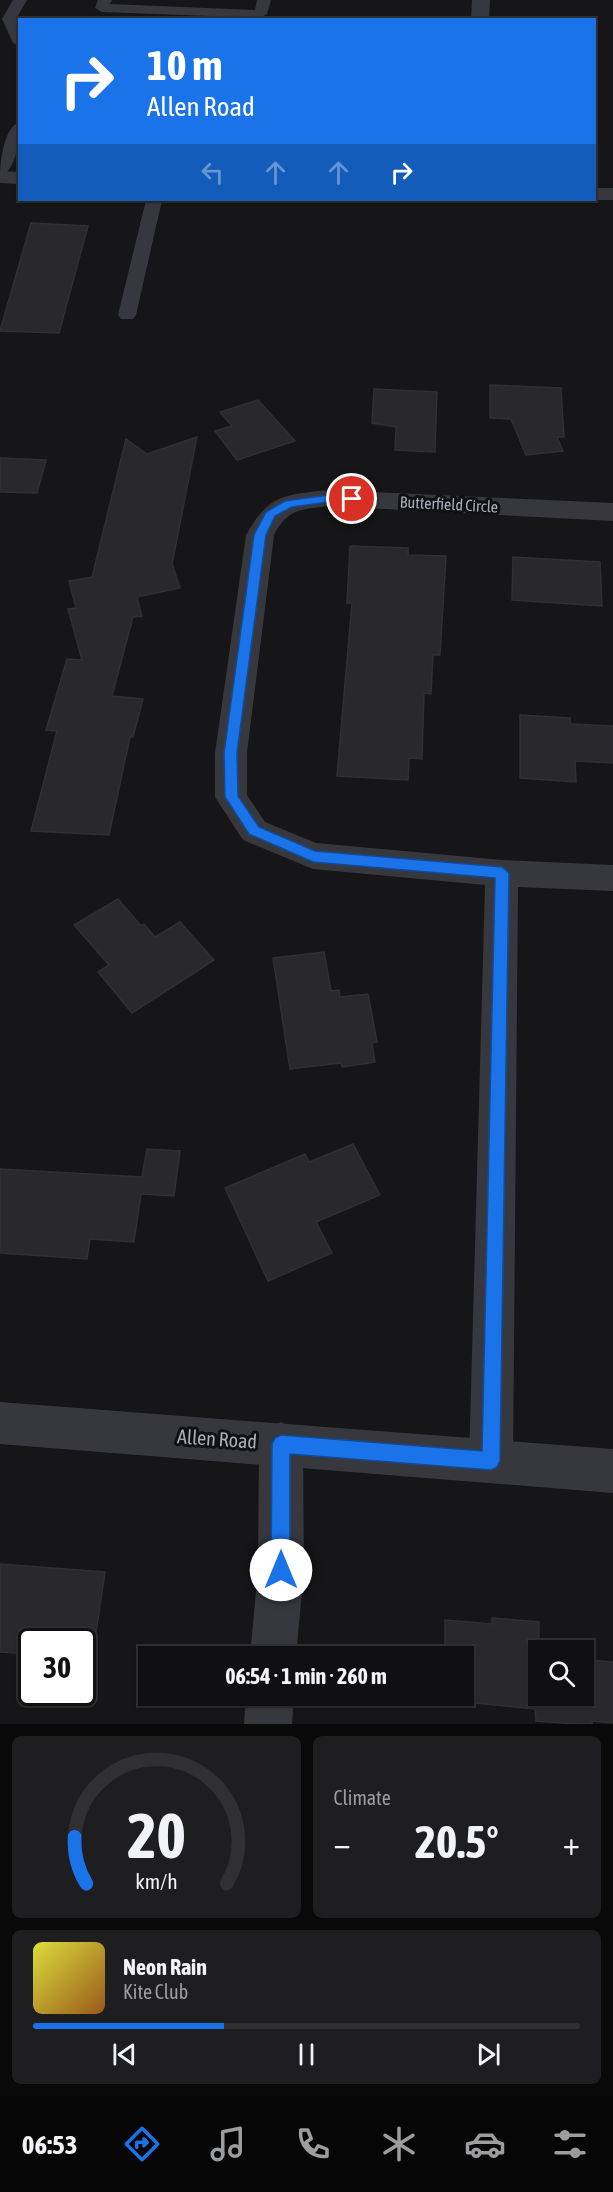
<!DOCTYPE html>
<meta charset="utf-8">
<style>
:root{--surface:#101012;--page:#1e1e20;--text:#f1f3f6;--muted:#9c9d9f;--line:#303032;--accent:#1a73e8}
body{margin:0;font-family:"Asap Condensed",sans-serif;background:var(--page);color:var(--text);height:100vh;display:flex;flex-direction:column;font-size:22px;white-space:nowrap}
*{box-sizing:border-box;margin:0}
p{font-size:20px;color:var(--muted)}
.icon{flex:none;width:33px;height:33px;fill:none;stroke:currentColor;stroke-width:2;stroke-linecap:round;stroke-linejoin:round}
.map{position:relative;height:1724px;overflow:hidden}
.sheet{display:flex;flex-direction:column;gap:12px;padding:12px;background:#09090a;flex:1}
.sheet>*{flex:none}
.guide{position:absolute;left:18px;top:18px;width:578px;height:183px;border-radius:0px;box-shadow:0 2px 4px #0004,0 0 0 2px var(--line);background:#1a73e8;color:#fff;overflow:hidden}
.controls{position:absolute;left:528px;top:1640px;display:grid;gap:12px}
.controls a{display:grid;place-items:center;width:66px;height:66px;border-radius:0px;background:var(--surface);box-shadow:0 2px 4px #0004,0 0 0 2px var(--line);font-size:30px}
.speed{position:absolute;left:18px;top:1628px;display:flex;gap:12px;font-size:30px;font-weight:700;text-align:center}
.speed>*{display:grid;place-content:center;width:78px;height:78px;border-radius:50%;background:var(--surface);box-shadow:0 2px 4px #0004,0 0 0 2px var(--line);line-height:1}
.speed .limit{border:3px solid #111;border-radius:9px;background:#fff;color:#111}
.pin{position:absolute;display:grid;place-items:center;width:51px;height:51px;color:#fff;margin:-26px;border:3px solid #fff;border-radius:50%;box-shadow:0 2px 6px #0007}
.me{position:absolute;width:66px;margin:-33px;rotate:0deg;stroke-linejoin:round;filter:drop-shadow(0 0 4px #0008)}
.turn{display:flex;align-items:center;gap:21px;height:126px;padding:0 30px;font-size:27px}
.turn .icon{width:78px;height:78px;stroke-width:2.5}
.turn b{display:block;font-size:42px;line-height:51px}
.lanes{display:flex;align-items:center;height:57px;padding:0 30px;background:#0003;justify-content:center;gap:30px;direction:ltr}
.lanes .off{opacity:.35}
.big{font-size:45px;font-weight:700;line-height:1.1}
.sheet .tile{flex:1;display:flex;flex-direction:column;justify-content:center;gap:9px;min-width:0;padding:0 21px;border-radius:9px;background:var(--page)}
.sheet .dial{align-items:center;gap:0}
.dial svg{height:156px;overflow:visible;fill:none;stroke:var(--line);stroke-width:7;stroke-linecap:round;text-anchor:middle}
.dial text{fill:var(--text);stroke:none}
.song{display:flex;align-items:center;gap:18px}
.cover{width:72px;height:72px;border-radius:9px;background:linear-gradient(135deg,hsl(60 70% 55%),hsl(30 70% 35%))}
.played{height:6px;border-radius:3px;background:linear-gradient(90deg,var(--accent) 35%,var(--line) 35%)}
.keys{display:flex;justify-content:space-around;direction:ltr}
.heat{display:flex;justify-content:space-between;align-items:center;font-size:33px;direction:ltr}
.sheet .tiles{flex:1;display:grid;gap:12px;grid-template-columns:1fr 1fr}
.tile:last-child{grid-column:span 2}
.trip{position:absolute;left:138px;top:1646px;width:336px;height:60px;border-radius:0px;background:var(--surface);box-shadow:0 2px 4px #0004,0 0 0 2px var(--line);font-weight:700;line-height:60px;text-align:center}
.menu{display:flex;height:96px;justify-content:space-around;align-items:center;background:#060607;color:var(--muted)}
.menu .icon{width:42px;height:42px}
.menu .on{color:var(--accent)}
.menu b{font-size:27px;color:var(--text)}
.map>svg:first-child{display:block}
.building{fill:#29292c;stroke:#303034;stroke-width:1.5}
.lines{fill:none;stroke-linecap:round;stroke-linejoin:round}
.service{fill:#37383d;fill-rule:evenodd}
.minor{fill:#37383d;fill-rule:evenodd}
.tertiary{fill:#37383d;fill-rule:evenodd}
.route{fill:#1a73e8;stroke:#114b97;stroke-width:1.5}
.labels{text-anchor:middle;stroke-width:6;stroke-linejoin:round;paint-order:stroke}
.street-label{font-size:16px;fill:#a8adb8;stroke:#111113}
.near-street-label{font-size:20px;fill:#a8adb8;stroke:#111113}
</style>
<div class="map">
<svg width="613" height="1724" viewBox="0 0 613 1724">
<rect width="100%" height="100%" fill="#161618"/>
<g class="building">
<polygon points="31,223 88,226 59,333 0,331"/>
<polygon points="490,385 561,388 564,437 557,437 563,451 526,455 511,419 490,418"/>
<polygon points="374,389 437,392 435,452 395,450 396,427 372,423"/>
<polygon points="258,400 295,441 237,460 215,431 232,426 220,412"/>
<polygon points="197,437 172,564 180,588 137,597 142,616 133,617 112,696 143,699 133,737 130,737 109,835 31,831 57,731 46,730 67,659 82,660 68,609 76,608 69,581 92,577 126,439 147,454"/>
<polygon points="0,458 46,460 37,493 0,492"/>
<polygon points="350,546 408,548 408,555 446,556 440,655 433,655 431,694 424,693 422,759 409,758 408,780 337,776 352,603 347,603"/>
<polygon points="513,557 600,562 602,606 512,600"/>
<polygon points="520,715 570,718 571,724 613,726 613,763 575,761 576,782 520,778"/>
<polygon points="118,899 141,926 144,924 155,937 180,922 214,960 132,1013 98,972 109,965 74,925"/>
<polygon points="324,952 331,991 339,990 340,997 368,994 377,1042 372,1043 375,1062 342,1067 341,1063 290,1069 273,958"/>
<polygon points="353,1144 380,1195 316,1222 332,1253 268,1281 225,1188 305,1154 309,1162"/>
<polygon points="147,1149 180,1151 174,1196 141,1194 134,1242 90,1239 87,1259 0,1253 0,1169 142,1177"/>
<polygon points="0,1564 105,1572 92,1659 82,1659 82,1641 32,1641 32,1654 0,1652"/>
<polygon points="492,1618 539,1622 538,1695 584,1695 584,1657 589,1657 589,1660 613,1662 613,1723 592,1721 592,1724 575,1724 536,1721 535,1709 445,1700 445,1695 464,1695 464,1656 445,1656 445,1620 492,1624"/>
</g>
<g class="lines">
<g class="service">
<polygon points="13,0 27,0 16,19 20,27 20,47 13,43 2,19"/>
<polygon points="98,0 112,0 110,4 255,10 257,0 271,0 267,14 260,18 102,12 95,8"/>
<path d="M 20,122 C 20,136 17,171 0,176 C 0,162 4,126 20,122 Z"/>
<polygon points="146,200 162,200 136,315 133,319 121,319 118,315"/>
</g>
<g class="minor">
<polygon points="472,0 490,0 489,20 471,20"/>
<path d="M 328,490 L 613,503 L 613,521 L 328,506 C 301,510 288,508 274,535 L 247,753 L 247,795 L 265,822 L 316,843 L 502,860 L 613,865 L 613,891 L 518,887 L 513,1461 L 506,1476 L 491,1483 L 476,1476 L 469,1461 L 485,885 L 313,869 L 243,840 L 215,797 L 215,753 L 246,535 C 269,494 284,495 328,490 Z"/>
<polygon points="281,1422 296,1429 303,1444 304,1570 296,1656 250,1656 258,1570 259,1444 266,1429"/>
<polygon points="246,1695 294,1695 292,1724 244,1724"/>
</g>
<g class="tertiary">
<polygon points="0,171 20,172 20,184 0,183"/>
<polygon points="594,188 613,188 613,200 590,200 594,200"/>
<polygon points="0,1402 613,1449 613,1493 0,1444"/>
</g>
</g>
<polygon class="route" points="328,495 352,496 358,499 352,503 328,502 292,507 275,516 266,535 237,753 238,796 259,827 315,851 502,867 509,873 500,1461 497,1467 491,1470 290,1454 290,1570 287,1577 281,1579 274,1577 271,1570 272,1444 275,1438 281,1435 482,1451 495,878 313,862 249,834 225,797 224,753 254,535 266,512 285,501"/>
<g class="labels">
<g class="street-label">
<text transform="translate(449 504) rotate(3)" y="6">Butterfield Circle</text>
</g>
<g class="near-street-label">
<text transform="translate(217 1439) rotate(4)" y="7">Allen Road</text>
</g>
</g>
</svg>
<div class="controls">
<a><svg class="icon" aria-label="search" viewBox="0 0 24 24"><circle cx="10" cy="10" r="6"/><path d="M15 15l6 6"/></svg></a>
</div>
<div class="speed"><div class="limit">30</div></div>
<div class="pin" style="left:352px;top:499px;background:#d93025"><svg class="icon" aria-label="arrive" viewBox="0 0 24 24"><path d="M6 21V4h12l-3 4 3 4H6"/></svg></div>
<svg class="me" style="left:281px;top:1570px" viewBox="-20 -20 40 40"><circle r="19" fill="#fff"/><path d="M0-13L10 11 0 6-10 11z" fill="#1a73e8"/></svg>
<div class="trip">06:54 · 1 min · 260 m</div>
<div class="guide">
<div class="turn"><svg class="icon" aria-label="right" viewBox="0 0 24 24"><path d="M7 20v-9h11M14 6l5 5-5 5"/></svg><div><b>10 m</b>Allen Road</div></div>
<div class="lanes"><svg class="icon off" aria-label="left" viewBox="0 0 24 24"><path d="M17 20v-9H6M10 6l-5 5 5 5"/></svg><svg class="icon off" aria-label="ahead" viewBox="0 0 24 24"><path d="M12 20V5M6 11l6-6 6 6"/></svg><svg class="icon off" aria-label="ahead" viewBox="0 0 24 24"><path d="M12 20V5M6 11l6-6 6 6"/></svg><svg class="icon" aria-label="right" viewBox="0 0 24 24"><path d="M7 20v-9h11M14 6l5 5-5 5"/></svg></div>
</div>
</div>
<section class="sheet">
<div class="tiles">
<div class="tile dial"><svg viewBox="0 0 100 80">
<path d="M14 69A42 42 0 1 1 86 69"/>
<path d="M14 69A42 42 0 0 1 8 45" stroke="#1a73e8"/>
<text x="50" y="56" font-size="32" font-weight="700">20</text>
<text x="50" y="72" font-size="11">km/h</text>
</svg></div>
<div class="tile"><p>Climate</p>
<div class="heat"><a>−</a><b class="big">20.5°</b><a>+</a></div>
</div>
<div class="tile">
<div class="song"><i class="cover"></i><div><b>Neon Rain</b><p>Kite Club</p></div></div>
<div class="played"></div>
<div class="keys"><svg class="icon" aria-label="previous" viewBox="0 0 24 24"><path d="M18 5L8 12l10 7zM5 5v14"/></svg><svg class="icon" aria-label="pause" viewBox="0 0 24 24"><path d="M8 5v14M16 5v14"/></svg><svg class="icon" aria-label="next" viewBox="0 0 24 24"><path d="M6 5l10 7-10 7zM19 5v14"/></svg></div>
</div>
</div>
</section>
<nav class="menu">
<b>06:53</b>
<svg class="icon on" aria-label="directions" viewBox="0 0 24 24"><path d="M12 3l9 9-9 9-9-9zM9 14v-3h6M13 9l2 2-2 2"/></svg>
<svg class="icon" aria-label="music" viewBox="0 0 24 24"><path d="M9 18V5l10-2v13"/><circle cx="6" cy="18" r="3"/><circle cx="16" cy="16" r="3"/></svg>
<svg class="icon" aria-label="phone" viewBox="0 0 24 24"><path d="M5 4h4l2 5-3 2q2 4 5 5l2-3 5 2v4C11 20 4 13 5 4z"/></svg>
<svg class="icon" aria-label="climate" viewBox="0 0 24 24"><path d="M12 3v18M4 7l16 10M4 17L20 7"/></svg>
<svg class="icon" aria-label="car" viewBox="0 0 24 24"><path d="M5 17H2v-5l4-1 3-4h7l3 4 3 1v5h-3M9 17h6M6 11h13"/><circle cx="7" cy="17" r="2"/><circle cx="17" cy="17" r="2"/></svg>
<svg class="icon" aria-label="filters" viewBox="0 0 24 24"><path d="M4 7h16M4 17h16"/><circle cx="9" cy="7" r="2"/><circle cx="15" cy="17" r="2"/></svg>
</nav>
